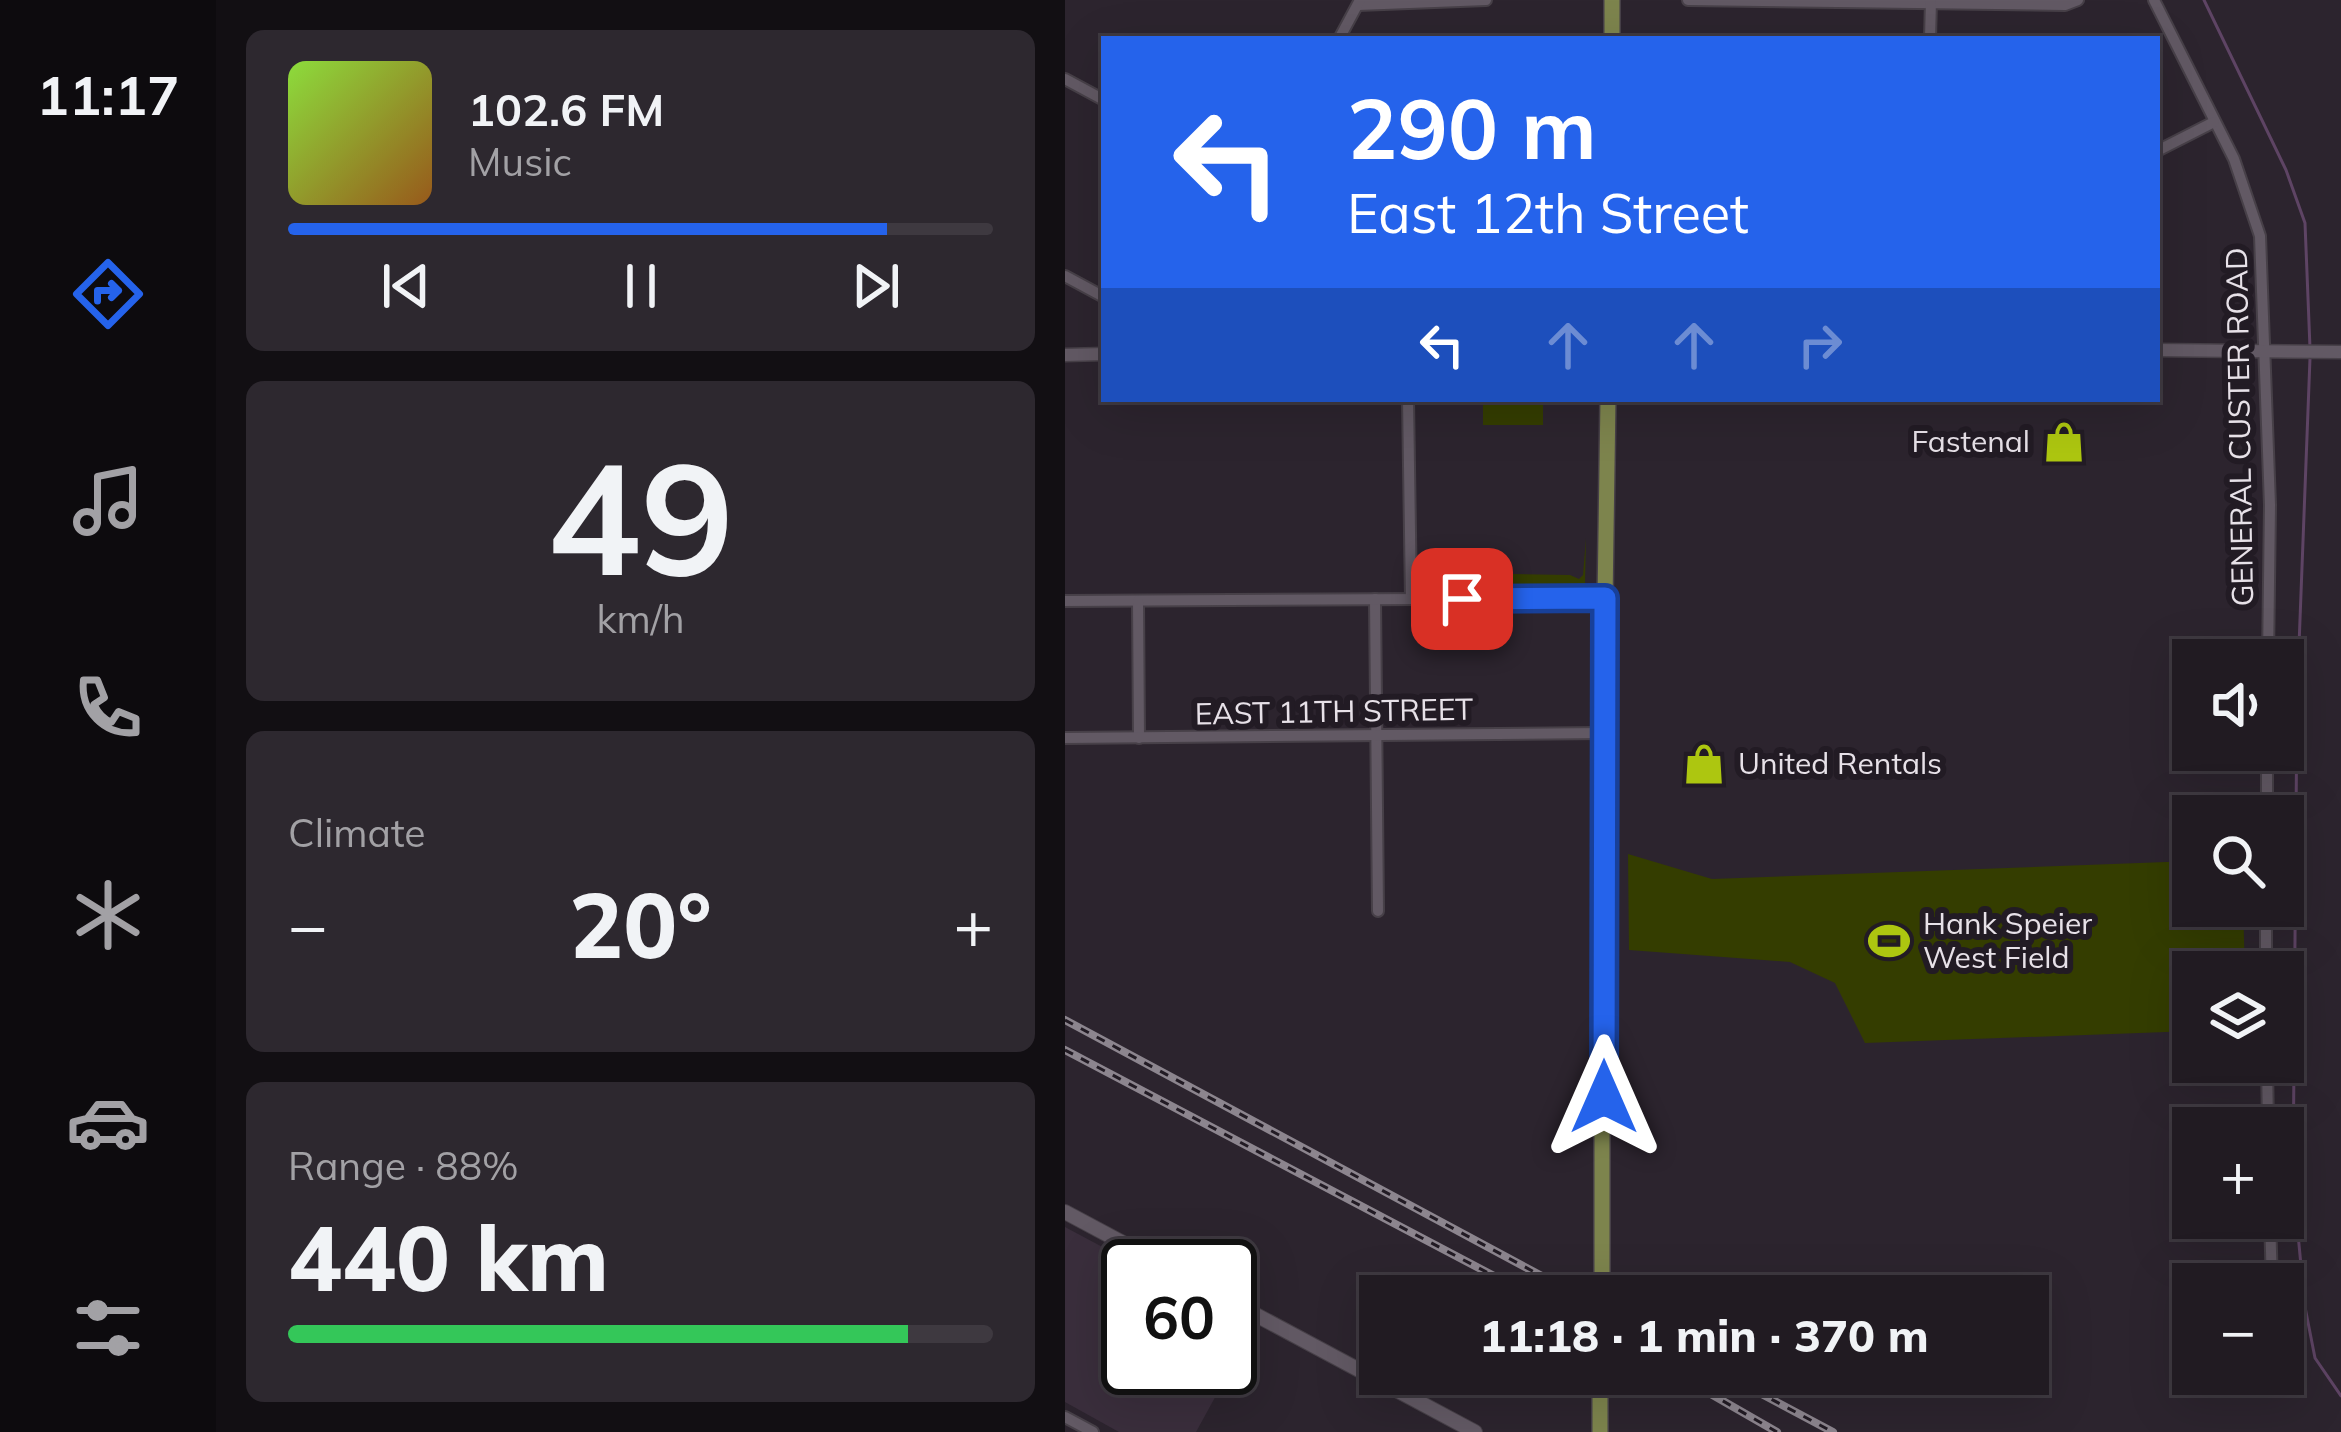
<!DOCTYPE html>
<meta charset="utf-8">
<style>
:root{--surface:#211b22;--page:#2d282f;--text:#f1f3f6;--muted:#a2a1a5;--line:#3e3940;--accent:#2563eb}
body{margin:0;font-family:Mulish,sans-serif;background:var(--page);color:var(--text);height:100vh;display:flex;flex-direction:column;font-size:45px;white-space:nowrap}
*{box-sizing:border-box;margin:0}
p{font-size:39px;color:var(--muted)}
.icon{flex:none;width:66px;height:66px;fill:none;stroke:currentColor;stroke-width:2;stroke-linecap:round;stroke-linejoin:round}
.map{position:relative;flex:1;overflow:hidden}
.details{display:flex;flex-direction:column;gap:30px;padding:30px;background:#120f13;width:849px}
.details>*{flex:none}
.banner{position:absolute;left:36px;top:36px;width:1059px;height:366px;border-radius:0px;box-shadow:0 12px 48px #0002,0 0 0 3px var(--line);background:#2563eb;color:#fff;overflow:hidden}
.fabs{position:absolute;left:1107px;top:639px;display:grid;gap:24px}
.fabs a{display:grid;place-items:center;width:132px;height:132px;border-radius:0px;background:var(--surface);box-shadow:0 12px 48px #0002,0 0 0 3px var(--line);font-size:60px}
.speed{position:absolute;left:36px;top:1239px;display:flex;gap:24px;font-size:60px;font-weight:700;text-align:center}
.speed>*{display:grid;place-content:center;width:156px;height:156px;border-radius:50%;background:var(--surface);box-shadow:0 12px 48px #0002,0 0 0 3px var(--line);line-height:1}
.speed .limit{border:6px solid #111;border-radius:18px;background:#fff;color:#111}
.pin{position:absolute;display:grid;place-items:center;width:102px;height:102px;color:#fff;margin:-51px;border-radius:24px;box-shadow:0 6px 18px #0006}
.me{position:absolute;width:132px;margin:-66px;rotate:0deg;stroke-linejoin:round;filter:drop-shadow(0 0 9px #0008)}
.turn{display:flex;align-items:center;gap:42px;height:252px;padding:0 48px;font-size:54px}
.turn .icon{width:156px;height:156px;stroke-width:2.5}
.turn b{display:block;font-size:84px;line-height:102px}
.lanes{display:flex;align-items:center;height:114px;padding:0 48px;background:#0003;justify-content:center;gap:60px;direction:ltr}
.lanes .off{opacity:.35}
.big{font-size:90px;font-weight:800;line-height:1.1}
.details .tile{flex:1;display:flex;flex-direction:column;justify-content:center;gap:18px;min-width:0;padding:0 42px;border-radius:18px;background:var(--page)}
.details .dial{align-items:center;gap:0}
.dial b{font-size:156px;line-height:1}
.song{display:flex;align-items:center;gap:36px}
.cover{width:144px;height:144px;border-radius:18px;background:linear-gradient(135deg,hsl(90 70% 55%),hsl(30 70% 35%))}
.played{height:12px;border-radius:6px;background:linear-gradient(90deg,var(--accent) 85%,var(--line) 85%)}
.keys{display:flex;justify-content:space-around;direction:ltr}
.heat{display:flex;justify-content:space-between;align-items:center;font-size:66px;direction:ltr}
.charge{height:18px;border-radius:9px;background:linear-gradient(90deg,#34c759 88%,var(--line) 0)}
.trip{position:absolute;left:294px;top:1275px;width:690px;height:120px;border-radius:0px;background:var(--surface);box-shadow:0 12px 48px #0002,0 0 0 3px var(--line);font-weight:800;line-height:120px;text-align:center}
main{display:flex;flex:1;min-height:0}
.dock{display:flex;flex-direction:column;width:216px;justify-content:space-around;align-items:center;background:#0d0b0e;color:var(--muted)}
.dock .icon{width:84px;height:84px}
.dock .on{color:var(--accent)}
.dock b{font-size:54px;color:var(--text)}
.map>svg:first-child{display:block}
.built{fill:#3a2e3c}
.green{fill:#343d00}
.lines{fill:none;stroke-linecap:round;stroke-linejoin:round}
.stream{stroke:#5e4464;stroke-width:3}
.minor-casing{stroke:#474048;stroke-width:14}
.tertiary-casing{stroke:#474048;stroke-width:15}
.secondary-casing{stroke:#474048;stroke-width:16}
.primary-casing{stroke:#474048;stroke-width:18}
.minor{stroke:#625964;stroke-width:10}
.tertiary{stroke:#625964;stroke-width:12}
.secondary{stroke:#625964;stroke-width:14}
.primary{stroke:#7d844d;stroke-width:15}
.rail-casing{stroke:#8c858e;stroke-width:8}
.rail{stroke:#221b24;stroke-width:3;stroke-dasharray:9;stroke-linecap:butt}
.route-casing{stroke:#184099;stroke-width:30}
.route{stroke:#2563eb;stroke-width:21}
.labels{text-anchor:middle;stroke-width:12;stroke-linejoin:round;paint-order:stroke}
.street-label{font-size:30px;fill:#e7e1e8;stroke:#221b24}
.poi-label{font-size:30px;fill:#e7e1e8;stroke:#221b24;text-anchor:start}
</style>
<main>
<nav class="dock">
<b>11:17</b>
<svg class="icon on" aria-label="directions" viewBox="0 0 24 24"><path d="M12 3l9 9-9 9-9-9zM9 14v-3h6M13 9l2 2-2 2"/></svg>
<svg class="icon" aria-label="music" viewBox="0 0 24 24"><path d="M9 18V5l10-2v13"/><circle cx="6" cy="18" r="3"/><circle cx="16" cy="16" r="3"/></svg>
<svg class="icon" aria-label="phone" viewBox="0 0 24 24"><path d="M5 4h4l2 5-3 2q2 4 5 5l2-3 5 2v4C11 20 4 13 5 4z"/></svg>
<svg class="icon" aria-label="climate" viewBox="0 0 24 24"><path d="M12 3v18M4 7l16 10M4 17L20 7"/></svg>
<svg class="icon" aria-label="car" viewBox="0 0 24 24"><path d="M5 17H2v-5l4-1 3-4h7l3 4 3 1v5h-3M9 17h6M6 11h13"/><circle cx="7" cy="17" r="2"/><circle cx="17" cy="17" r="2"/></svg>
<svg class="icon" aria-label="filters" viewBox="0 0 24 24"><path d="M4 7h16M4 17h16"/><circle cx="9" cy="7" r="2"/><circle cx="15" cy="17" r="2"/></svg>
</nav>
<section class="details">
<div class="tile">
<div class="song"><i class="cover"></i><div><b>102.6 FM</b><p>Music</p></div></div>
<div class="played"></div>
<div class="keys"><svg class="icon" aria-label="previous" viewBox="0 0 24 24"><path d="M18 5L8 12l10 7zM5 5v14"/></svg><svg class="icon" aria-label="pause" viewBox="0 0 24 24"><path d="M8 5v14M16 5v14"/></svg><svg class="icon" aria-label="next" viewBox="0 0 24 24"><path d="M6 5l10 7-10 7zM19 5v14"/></svg></div>
</div>
<div class="tile dial"><b>49</b><p>km/h</p></div>
<div class="tile"><p>Climate</p>
<div class="heat"><a>−</a><b class="big">20°</b><a>+</a></div>
</div>
<div class="tile"><p>Range · 88%</p><b class="big">440 km</b><div class="charge"></div></div>
</section>
<div class="map">
<svg width="1276" height="1432" viewBox="0 0 1276 1432">
<rect width="100%" height="100%" fill="#2c242e"/>
<polygon class="built" points="0,1227 73,1266 63,1266 63,1368 165,1368 165,1316 188,1328 131,1432 54,1432 0,1402"/>
<g class="green">
<rect x="418" y="399" width="60" height="26"/>
<polygon points="521,538 520,584 440,586 448,574 505,575 514,579 518,575"/>
<polygon points="563,854 647,879 1128,861 1128,906 1178,906 1180,972 1128,972 1128,1031 800,1043 770,983 725,962 564,950"/>
</g>
<g class="lines">
<g class="stream">
<polyline points="1139,0 1221,170 1240,223 1245,348"/>
<polyline points="1245,358 1232,698 1228,1182 1240,1307 1250,1358 1276,1396"/>
</g>
<g class="minor-casing">
<g id="minor">
<polyline points="623,0 1000,5 1013,0"/>
<polyline points="1089,0 1169,159 1195,236 1205,505 1203,660"/>
<polyline points="293,5 421,0"/>
<polyline points="274,39 295,0"/>
<polyline points="865,39 866,0"/>
<polyline points="0,79 39,100"/>
<polyline points="1092,151 1149,122"/>
<polyline points="0,276 39,297"/>
<polyline points="343,399 346,599"/>
<polyline points="310,599 313,911"/>
<polyline points="0,601 540,598"/>
<polyline points="73,601 74,738"/>
<polyline points="0,738 538,733"/>
<polyline points="1202,816 1202,750"/>
<polyline points="1201,972 1201,906"/>
<polyline points="1202,1062 1203,1128"/>
<polyline points="1205,1218 1207,1284"/>
<polyline points="1218,1345 1225,1370"/>
<polyline points="0,1417 28,1432"/>
</g>
</g>
<g class="tertiary-casing">
<g id="tertiary">
<polyline points="1092,350 1276,352"/>
<polyline points="0,355 39,354"/>
</g>
</g>
<g class="secondary-casing">
<g id="secondary">
<polyline points="0,1212 101,1266"/>
<polyline points="165,1301 410,1432"/>
</g>
</g>
<g class="primary-casing">
<g id="primary">
<polyline points="547,0 547,39"/>
<polyline points="537,1296 537,803 543,399"/>
<polyline points="535,1432 535,1374"/>
</g>
</g>
<use href="#minor" class="minor"/>
<use href="#tertiary" class="tertiary"/>
<use href="#secondary" class="secondary"/>
<use href="#primary" class="primary"/>
<g class="rail-casing">
<g id="rail">
<polyline points="0,1020 514,1296"/>
<polyline points="0,1050 467,1296"/>
<polyline points="611,1374 712,1432"/>
<polyline points="659,1374 768,1432"/>
</g>
</g>
<use href="#rail" class="rail"/>
</g>
<g class="lines">
<g class="route-casing">
<polyline id="route" points="397,599 540,598 539,1097"/>
</g>
<use href="#route" class="route"/>
</g>
<defs>
<g id="shop-bare" transform="scale(3.24)"><path d="M-5-2.5h2.3a2.7 3.5 0 0 1 5.4 0H5L5.5 6h-11ZM-1.5-2.5h3a1.5 2.3 0 0 0-3 0Z" fill="#adc610" stroke="#221b24" stroke-width="2.5" paint-order="stroke"/></g>
<g id="stadium-bare" transform="scale(3.24)"><path d="M0-5a6.5 5 0 1 0 0 10a6.5 5 0 1 0 0-10ZM-3.5-1.8h7v3.6h-7Z" fill="#adc610" stroke="#221b24" stroke-width="2.5" paint-order="stroke"/></g>
</defs>
<g fill-rule="evenodd">
<use href="#shop-bare" x="999" y="442"/>
<use href="#shop-bare" x="639" y="764"/>
<use href="#stadium-bare" x="824" y="941"/>
</g>
<g class="labels">
<g class="street-label">
<text transform="translate(1175 427) rotate(-91)" y="10">GENERAL CUSTER ROAD</text>
<text transform="translate(269 712) rotate(-1)" y="10">EAST 11TH STREET</text>
</g>
<g class="poi-label">
<text x="965" y="452" text-anchor="end">Fastenal</text>
<text x="673" y="774">United Rentals</text>
<text x="858" y="934">Hank Speier<tspan x="858" dy="34">West Field</tspan></text>
</g>
</g>
</svg>
<div class="fabs">
<a><svg class="icon" aria-label="sound" viewBox="0 0 24 24"><path d="M4 9h4l5-4v14l-5-4H4zM17 9q2 3 0 6"/></svg></a>
<a><svg class="icon" aria-label="search" viewBox="0 0 24 24"><circle cx="10" cy="10" r="6"/><path d="M15 15l6 6"/></svg></a>
<a><svg class="icon" aria-label="layers" viewBox="0 0 24 24"><path d="M12 4l9 5-9 5-9-5zM3 14l9 5 9-5"/></svg></a>
<a>+</a>
<a>−</a>
</div>
<div class="speed"><div class="limit">60</div></div>
<div class="pin" style="left:397px;top:599px;background:#d93025"><svg class="icon" aria-label="arrive" viewBox="0 0 24 24"><path d="M6 21V4h12l-3 4 3 4H6"/></svg></div>
<svg class="me" style="left:539px;top:1097px" viewBox="-20 -20 40 40"><path d="M0-17L14 15 0 8-14 15z" fill="#2563eb" stroke="#fff" stroke-width="4"/></svg>
<div class="trip">11:18 · 1 min · 370 m</div>
<div class="banner">
<div class="turn"><svg class="icon" aria-label="left" viewBox="0 0 24 24"><path d="M17 20v-9H6M10 6l-5 5 5 5"/></svg><div><b>290 m</b>East 12th Street</div></div>
<div class="lanes"><svg class="icon" aria-label="left" viewBox="0 0 24 24"><path d="M17 20v-9H6M10 6l-5 5 5 5"/></svg><svg class="icon off" aria-label="ahead" viewBox="0 0 24 24"><path d="M12 20V5M6 11l6-6 6 6"/></svg><svg class="icon off" aria-label="ahead" viewBox="0 0 24 24"><path d="M12 20V5M6 11l6-6 6 6"/></svg><svg class="icon off" aria-label="right" viewBox="0 0 24 24"><path d="M7 20v-9h11M14 6l5 5-5 5"/></svg></div>
</div>
</div>
</main>
